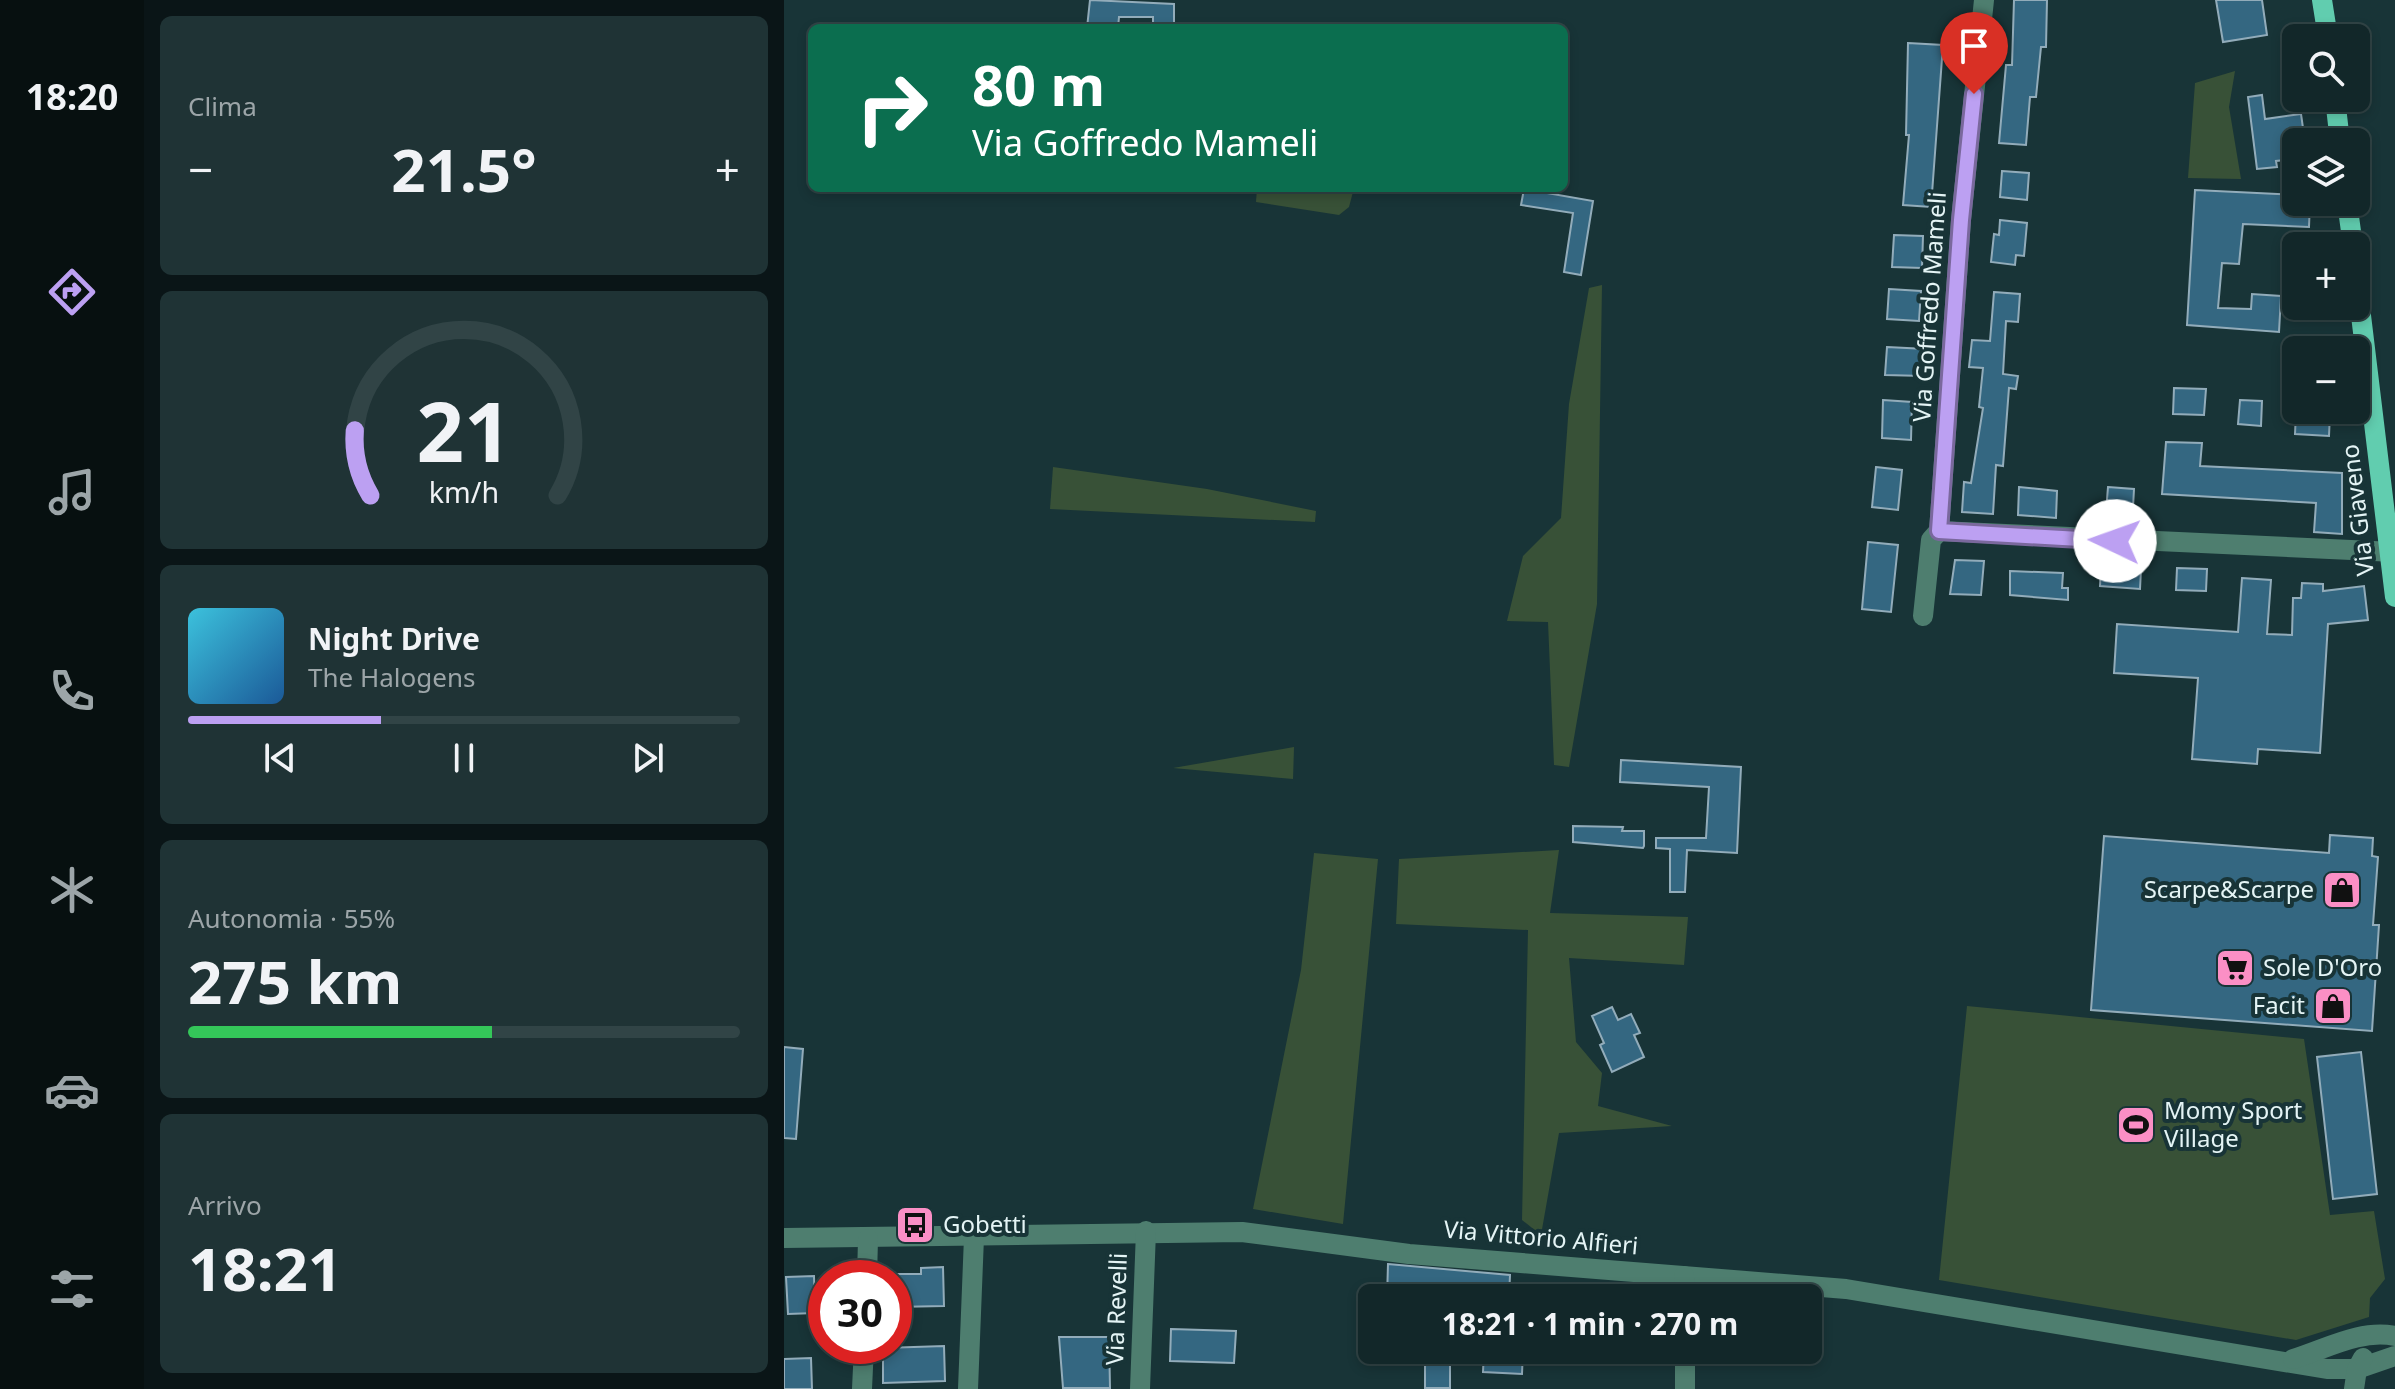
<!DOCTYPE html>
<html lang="it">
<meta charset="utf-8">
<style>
:root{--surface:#122729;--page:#1f3335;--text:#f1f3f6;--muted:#9ca5a8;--line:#314446;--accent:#bca0f2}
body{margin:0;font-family:"Noto Sans",sans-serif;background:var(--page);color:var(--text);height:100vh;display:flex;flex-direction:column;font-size:30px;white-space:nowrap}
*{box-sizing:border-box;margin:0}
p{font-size:26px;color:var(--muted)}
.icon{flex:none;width:44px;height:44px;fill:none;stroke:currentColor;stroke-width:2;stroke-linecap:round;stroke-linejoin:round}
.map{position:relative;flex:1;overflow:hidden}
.drawer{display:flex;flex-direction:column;gap:16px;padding:16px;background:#0a1517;width:640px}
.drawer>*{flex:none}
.banner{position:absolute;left:24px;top:24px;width:760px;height:168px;border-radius:12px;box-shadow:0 4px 12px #0003,0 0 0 2px var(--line);background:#0b6e4f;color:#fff;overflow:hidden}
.tools{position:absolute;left:1498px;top:24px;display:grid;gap:16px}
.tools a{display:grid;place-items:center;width:88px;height:88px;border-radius:12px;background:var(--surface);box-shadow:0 4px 12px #0003,0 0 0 2px var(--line);font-size:40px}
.speed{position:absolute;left:24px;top:1260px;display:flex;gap:16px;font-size:40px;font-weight:700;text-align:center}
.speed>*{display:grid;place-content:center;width:104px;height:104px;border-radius:50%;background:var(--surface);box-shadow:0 4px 12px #0003,0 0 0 2px var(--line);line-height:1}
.speed .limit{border:12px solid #d22;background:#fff;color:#111}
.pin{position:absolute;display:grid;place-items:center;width:68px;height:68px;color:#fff;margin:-82px -34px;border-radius:50% 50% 50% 0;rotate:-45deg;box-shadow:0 0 8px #0007}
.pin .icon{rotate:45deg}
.me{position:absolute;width:88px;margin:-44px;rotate:273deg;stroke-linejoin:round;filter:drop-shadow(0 0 6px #0008)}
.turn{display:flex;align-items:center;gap:28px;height:168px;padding:0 32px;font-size:36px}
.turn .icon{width:104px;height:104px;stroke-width:2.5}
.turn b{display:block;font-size:56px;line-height:68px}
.big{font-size:60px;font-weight:700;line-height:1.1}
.drawer .card{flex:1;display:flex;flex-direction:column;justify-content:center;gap:12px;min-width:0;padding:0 28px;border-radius:12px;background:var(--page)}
.drawer .dial{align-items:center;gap:0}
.dial svg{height:208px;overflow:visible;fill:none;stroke:var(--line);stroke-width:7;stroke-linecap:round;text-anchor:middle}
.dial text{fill:var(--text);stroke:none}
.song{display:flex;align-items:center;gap:24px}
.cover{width:96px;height:96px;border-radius:12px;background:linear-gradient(135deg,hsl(190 70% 55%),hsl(210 70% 35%))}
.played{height:8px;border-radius:4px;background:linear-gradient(90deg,var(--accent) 35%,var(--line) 35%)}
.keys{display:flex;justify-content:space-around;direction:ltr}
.heat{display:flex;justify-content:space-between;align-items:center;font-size:44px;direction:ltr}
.charge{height:12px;border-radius:6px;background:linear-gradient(90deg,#34c759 55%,var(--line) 0)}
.trip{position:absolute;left:574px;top:1284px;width:464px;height:80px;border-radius:12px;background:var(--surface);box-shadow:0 4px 12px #0003,0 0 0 2px var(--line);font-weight:700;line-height:80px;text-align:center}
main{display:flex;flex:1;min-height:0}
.menu{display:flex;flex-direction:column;width:144px;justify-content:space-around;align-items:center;background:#071010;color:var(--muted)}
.menu .icon{width:56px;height:56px}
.menu .selected{color:var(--accent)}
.menu b{font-size:36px;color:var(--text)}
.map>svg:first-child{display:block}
.green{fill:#385137}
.building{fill:#346781;stroke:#92acba;stroke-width:2}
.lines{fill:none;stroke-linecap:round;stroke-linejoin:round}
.minor{stroke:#4e7e6f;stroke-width:20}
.major{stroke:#61cdaf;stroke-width:20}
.route-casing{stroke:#7a689d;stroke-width:20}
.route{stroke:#bca0f2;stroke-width:14}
.labels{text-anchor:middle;stroke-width:8;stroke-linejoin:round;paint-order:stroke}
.street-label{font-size:24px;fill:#e4f4f5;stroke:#183437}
.poi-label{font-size:24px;fill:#e4f4f5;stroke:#183437;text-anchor:start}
</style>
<main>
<nav class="menu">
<b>18:20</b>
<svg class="icon selected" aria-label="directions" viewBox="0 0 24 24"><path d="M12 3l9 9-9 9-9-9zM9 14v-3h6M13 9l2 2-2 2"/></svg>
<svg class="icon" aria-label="music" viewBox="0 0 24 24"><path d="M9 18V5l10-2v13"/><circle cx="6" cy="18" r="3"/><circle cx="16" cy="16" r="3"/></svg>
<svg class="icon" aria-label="phone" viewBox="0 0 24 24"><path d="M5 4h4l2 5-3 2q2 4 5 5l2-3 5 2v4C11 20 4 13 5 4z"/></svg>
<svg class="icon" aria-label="climate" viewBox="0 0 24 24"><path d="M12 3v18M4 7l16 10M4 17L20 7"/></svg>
<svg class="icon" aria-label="car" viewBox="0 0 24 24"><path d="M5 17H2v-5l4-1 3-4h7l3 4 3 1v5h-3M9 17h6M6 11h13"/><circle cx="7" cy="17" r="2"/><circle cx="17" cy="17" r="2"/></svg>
<svg class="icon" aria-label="filters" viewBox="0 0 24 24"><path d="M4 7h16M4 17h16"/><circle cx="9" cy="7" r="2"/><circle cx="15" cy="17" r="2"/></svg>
</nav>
<section class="drawer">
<div class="card"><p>Clima</p>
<div class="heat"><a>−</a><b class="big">21.5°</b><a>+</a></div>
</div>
<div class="card dial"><svg viewBox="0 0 100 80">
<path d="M14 69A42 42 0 1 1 86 69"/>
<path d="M14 69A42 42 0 0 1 8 44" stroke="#bca0f2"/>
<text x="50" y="56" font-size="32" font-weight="700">21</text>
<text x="50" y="72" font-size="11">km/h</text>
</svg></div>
<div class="card">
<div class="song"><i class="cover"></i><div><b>Night Drive</b><p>The Halogens</p></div></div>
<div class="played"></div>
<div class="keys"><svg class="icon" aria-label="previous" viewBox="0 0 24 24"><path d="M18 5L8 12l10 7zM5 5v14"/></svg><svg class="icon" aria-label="pause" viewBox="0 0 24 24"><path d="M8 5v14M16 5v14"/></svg><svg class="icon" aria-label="next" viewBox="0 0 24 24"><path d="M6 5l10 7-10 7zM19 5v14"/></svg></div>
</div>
<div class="card"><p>Autonomia · 55%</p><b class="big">275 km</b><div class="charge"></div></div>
<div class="card"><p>Arrivo</p><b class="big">18:21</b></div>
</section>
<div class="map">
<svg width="1611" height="1389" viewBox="0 0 1611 1389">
<rect width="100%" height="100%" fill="#183437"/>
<g class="green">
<polygon points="1451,71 1445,107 1457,179 1404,178 1411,83"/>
<polygon points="473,188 570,188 565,207 555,215 472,202"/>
<polygon points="818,285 813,604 785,767 770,765 764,622 723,621 739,556 777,518 785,404 805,288"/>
<polygon points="269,467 423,489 532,511 531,522 266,509"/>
<polygon points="510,747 509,779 389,768"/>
<polygon points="775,850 766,913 904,917 900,965 785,958 792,1042 818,1073 814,1106 888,1126 775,1133 757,1235 738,1220 744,930 612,924 615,859"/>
<polygon points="530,853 594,859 559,1224 469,1209 517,970"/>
<polygon points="1183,1006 1520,1039 1546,1215 1590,1211 1601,1279 1586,1298 1585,1317 1512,1340 1155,1280"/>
</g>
<g class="building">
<polygon points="306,0 390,4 390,28 369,28 369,17 335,17 334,28 303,28"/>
<polygon points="1230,0 1263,0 1262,47 1257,47 1252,97 1246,97 1242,145 1215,143 1222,65 1228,65"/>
<polygon points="1432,0 1478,0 1483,35 1439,42"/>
<polygon points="1124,43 1159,45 1147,207 1119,205 1125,135 1122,135"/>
<polygon points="1478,95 1481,119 1517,114 1521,142 1512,142 1512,159 1492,161 1493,167 1473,169 1464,97"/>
<polygon points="1218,171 1245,173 1243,200 1216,197"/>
<polygon points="740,189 809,201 797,275 780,272 789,213 737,205"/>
<polygon points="1411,190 1512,195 1512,202 1526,202 1525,227 1459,224 1455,264 1438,263 1434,308 1467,309 1468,294 1497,296 1495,332 1403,325"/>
<polygon points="1216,220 1243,223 1240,256 1232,255 1231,265 1207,262 1210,234 1215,235"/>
<polygon points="1110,235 1139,236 1138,268 1108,267"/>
<polygon points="1105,289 1137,291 1135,321 1103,319"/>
<polygon points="1210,292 1236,294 1234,322 1222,321 1219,374 1234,376 1232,389 1225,388 1219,466 1212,465 1209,514 1178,512 1180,482 1187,483 1199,408 1195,407 1199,368 1185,367 1188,340 1206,341"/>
<polygon points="1103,347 1142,349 1140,376 1101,375"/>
<polygon points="1390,388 1422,389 1420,415 1389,414"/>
<polygon points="1099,400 1128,402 1127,440 1098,438"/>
<polygon points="1456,400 1478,401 1477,426 1454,424"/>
<polygon points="1512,412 1546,413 1545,436 1511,434"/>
<polygon points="1382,442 1418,443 1416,466 1558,473 1558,534 1530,532 1532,503 1378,494"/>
<polygon points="1092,467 1118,470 1114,510 1088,507"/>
<polygon points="1235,487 1273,491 1272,518 1234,515"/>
<polygon points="1324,487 1350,489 1348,526 1321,524"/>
<polygon points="1084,542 1114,545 1107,612 1078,609"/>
<polygon points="1171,560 1200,561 1197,595 1166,594"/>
<polygon points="1317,566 1357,569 1356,589 1316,586"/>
<polygon points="1393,568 1423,569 1422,591 1392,590"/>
<polygon points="1226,571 1279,573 1278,588 1284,588 1284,600 1226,595"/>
<polygon points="1458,578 1487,580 1483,634 1508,635 1509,598 1517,598 1518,583 1539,584 1539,591 1580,586 1584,620 1544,624 1536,753 1474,749 1473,764 1408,759 1414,678 1330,673 1333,624 1454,632"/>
<polygon points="837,760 957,767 953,853 903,850 901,892 886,892 886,849 872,848 872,838 922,838 925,787 836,782"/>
<polygon points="789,826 839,827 838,831 860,831 860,846 859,848 789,842"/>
<polygon points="1546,835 1589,838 1588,856 1594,857 1589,925 1595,925 1588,1031 1307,1010 1320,836 1545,853"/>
<polygon points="828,1007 834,1020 847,1014 856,1033 850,1035 860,1057 828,1072 816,1045 820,1043 808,1016"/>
<polygon points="0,1047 19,1049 12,1139 0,1138"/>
<polygon points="1577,1052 1593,1194 1549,1199 1533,1057"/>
<polygon points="604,1264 726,1275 725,1298 702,1298 702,1290 674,1290 674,1298 603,1298"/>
<polygon points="159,1267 160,1306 110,1307 110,1274 137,1274 137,1268"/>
<polygon points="30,1276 31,1313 4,1314 2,1277"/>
<polygon points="387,1329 452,1331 450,1363 386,1361"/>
<polygon points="275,1337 325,1337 326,1388 279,1388"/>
<polygon points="160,1346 161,1381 99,1383 99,1348"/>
<polygon points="610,1350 666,1350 666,1388 641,1388 641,1364 610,1364"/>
<polygon points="700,1350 739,1350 738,1374 699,1372"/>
<polygon points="27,1358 28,1389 0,1389 0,1359"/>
</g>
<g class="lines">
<g class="minor">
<polyline points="1155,531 1611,552"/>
<polyline points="1139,616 1147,540 1155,531 1177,220 1200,0"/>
<polyline points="0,1238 458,1232 625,1254 1062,1289 1543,1369 1573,1369 1611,1356"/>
<polyline points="900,1276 901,1298"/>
<polyline points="83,1278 84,1239"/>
<polyline points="901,1350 901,1389"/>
<path d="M 1509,1359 C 1542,1349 1576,1329 1611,1336"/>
<polyline points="78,1389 80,1346"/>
<polyline points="184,1389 190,1237"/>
<polyline points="356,1389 362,1231"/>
<polyline points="1570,1389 1573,1369 1579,1358"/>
</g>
<g class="major">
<polyline points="1538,0 1544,38"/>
<polyline points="1551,98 1556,142"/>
<polyline points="1563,202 1569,246"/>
<polyline points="1572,274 1611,597"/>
</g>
</g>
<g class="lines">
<g class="route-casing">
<polyline id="route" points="1190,94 1177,220 1155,531 1331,541"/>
</g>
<use href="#route" class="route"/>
</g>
<defs>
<g id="shop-square" transform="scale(2)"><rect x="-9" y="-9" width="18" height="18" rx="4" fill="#fb8fc5" stroke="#183437"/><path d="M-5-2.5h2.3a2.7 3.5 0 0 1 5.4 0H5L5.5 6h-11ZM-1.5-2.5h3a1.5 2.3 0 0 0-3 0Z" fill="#111"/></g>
<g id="supermarket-square" transform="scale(2)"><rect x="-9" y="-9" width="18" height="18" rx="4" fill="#fb8fc5" stroke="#183437"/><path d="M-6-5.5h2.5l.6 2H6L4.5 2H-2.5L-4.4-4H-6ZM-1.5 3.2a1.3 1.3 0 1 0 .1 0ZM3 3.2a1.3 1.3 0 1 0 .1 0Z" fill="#111"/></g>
<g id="stadium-square" transform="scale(2)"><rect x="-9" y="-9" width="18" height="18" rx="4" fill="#fb8fc5" stroke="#183437"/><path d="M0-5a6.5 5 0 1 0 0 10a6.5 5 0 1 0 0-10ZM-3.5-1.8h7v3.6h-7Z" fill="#111"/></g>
<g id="bus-square" transform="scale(2)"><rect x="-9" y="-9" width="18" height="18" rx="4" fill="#fb8fc5" stroke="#183437"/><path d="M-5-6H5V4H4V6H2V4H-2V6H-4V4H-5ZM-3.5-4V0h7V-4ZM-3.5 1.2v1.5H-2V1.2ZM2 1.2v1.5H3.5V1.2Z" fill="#111"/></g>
</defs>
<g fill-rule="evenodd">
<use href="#shop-square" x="1558" y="890"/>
<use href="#supermarket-square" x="1451" y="968"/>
<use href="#shop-square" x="1549" y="1006"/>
<use href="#stadium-square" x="1352" y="1125"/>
<use href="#bus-square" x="131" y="1225"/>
</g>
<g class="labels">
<g class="street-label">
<text transform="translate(1146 307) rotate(-86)" y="8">Via Goffredo Mameli</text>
<text transform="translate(1574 510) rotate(-97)" y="8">Via Giaveno</text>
<text transform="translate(757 1238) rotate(5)" y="8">Via Vittorio Alfieri</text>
<text transform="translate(333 1309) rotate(-88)" y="8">Via Revelli</text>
</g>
<g class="poi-label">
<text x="1530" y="898" text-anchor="end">Scarpe&amp;Scarpe</text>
<text x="1479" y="976">Sole D'Oro</text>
<text x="1521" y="1014" text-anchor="end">Facit</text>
<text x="1380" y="1119">Momy Sport<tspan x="1380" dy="28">Village</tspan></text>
<text x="159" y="1233">Gobetti</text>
</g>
</g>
</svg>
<div class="tools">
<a><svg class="icon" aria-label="search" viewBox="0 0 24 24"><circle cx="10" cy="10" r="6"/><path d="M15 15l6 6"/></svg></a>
<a><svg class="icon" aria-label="layers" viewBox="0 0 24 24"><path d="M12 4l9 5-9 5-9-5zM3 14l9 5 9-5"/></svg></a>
<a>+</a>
<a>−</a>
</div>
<div class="speed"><div class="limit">30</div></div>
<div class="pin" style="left:1190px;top:94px;background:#d93025"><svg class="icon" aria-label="arrive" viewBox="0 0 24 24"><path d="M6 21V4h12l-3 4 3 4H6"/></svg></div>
<svg class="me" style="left:1331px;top:541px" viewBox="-20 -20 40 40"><circle r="19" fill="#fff"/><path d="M0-13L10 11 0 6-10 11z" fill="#bca0f2"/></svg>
<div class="trip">18:21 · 1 min · 270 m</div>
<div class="banner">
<div class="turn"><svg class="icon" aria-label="right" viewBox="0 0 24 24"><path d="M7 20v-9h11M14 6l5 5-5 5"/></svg><div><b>80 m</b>Via Goffredo Mameli</div></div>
</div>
</div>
</main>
